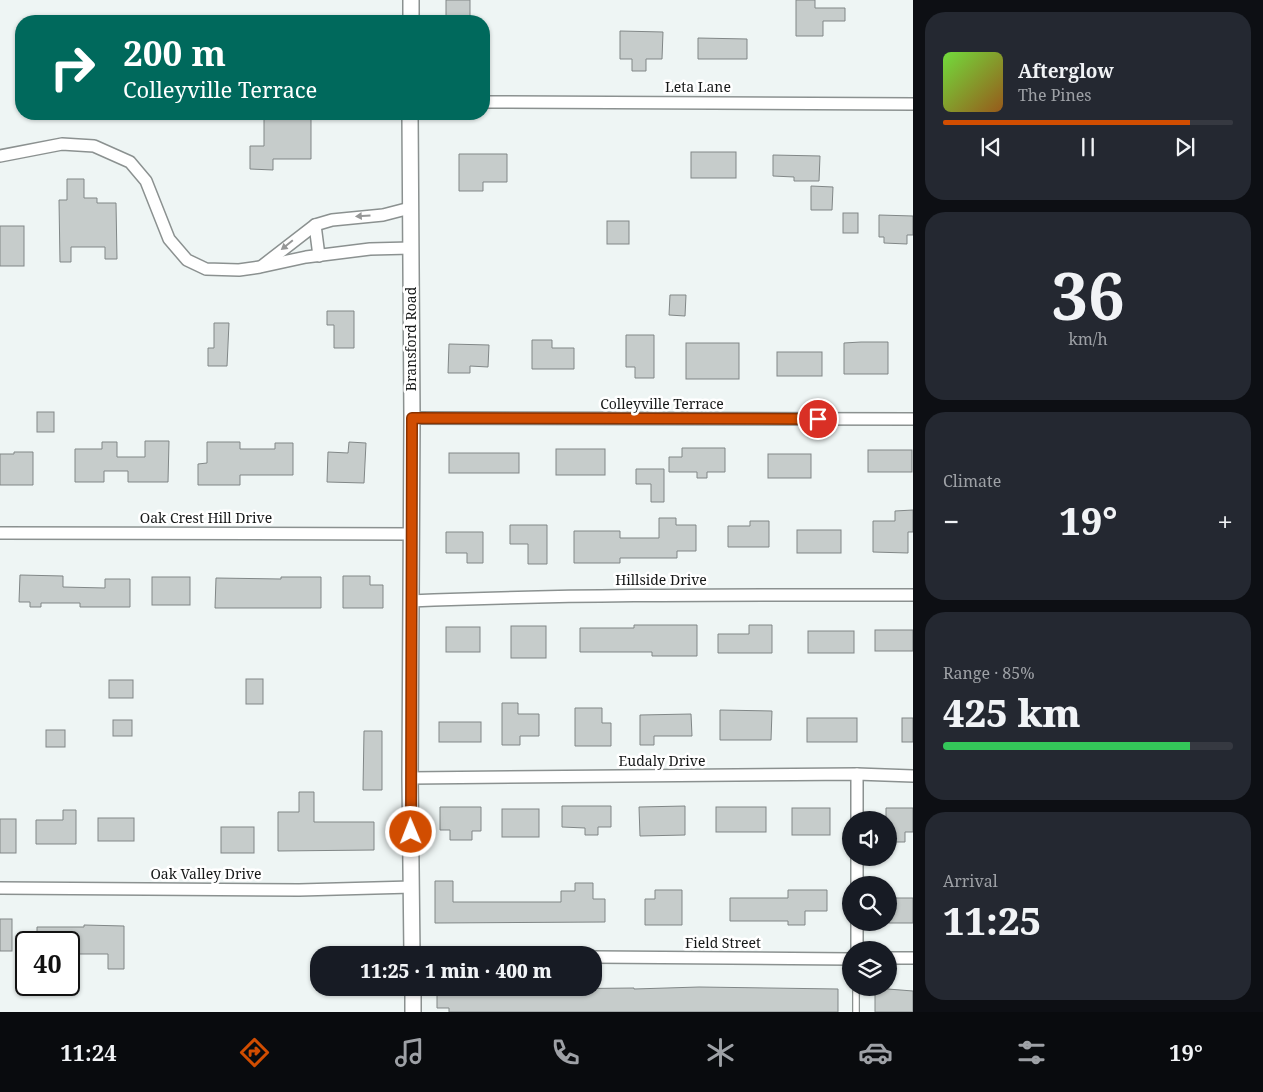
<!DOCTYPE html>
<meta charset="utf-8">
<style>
:root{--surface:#171b24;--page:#242831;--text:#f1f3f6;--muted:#9ea1a6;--line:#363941;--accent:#d14d01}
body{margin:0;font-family:"Noto Serif",serif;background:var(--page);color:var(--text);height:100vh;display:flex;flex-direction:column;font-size:19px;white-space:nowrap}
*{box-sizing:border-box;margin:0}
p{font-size:16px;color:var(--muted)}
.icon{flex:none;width:28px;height:28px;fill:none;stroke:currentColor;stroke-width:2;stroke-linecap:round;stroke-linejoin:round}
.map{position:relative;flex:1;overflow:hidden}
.details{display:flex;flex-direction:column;gap:12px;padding:12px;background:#0d0f14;width:350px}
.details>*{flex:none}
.hud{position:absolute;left:15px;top:15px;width:475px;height:105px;border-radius:20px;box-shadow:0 1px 4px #0004;background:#00695c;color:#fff;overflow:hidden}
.buttons{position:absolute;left:842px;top:811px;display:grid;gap:10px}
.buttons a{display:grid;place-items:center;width:55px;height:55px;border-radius:50%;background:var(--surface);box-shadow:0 1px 4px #0004;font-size:25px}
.speed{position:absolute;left:15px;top:931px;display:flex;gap:10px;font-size:25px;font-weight:700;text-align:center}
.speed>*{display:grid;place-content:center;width:65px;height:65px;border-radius:50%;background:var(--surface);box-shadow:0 1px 4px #0004;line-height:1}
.speed .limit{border:2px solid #111;border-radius:8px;background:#fff;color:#111}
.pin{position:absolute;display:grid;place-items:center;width:42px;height:42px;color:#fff;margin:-21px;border:2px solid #fff;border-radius:50%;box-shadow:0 1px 5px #0007}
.me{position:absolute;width:55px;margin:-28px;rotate:359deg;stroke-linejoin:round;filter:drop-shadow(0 0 4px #0008)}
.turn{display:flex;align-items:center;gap:18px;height:105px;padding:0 25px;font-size:22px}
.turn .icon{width:65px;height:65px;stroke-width:2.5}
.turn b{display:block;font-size:35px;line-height:42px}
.big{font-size:38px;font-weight:800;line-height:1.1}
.details .widget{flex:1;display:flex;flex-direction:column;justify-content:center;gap:8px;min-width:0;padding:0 18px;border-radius:20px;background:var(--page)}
.details .dial{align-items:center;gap:0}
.dial b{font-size:65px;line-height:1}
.song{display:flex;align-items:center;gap:15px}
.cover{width:60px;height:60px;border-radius:8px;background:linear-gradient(135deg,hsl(100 70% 55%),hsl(30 70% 35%))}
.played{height:5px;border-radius:2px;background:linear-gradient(90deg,var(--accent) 85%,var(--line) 85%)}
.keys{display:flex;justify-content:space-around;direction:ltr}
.heat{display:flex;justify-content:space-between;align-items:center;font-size:28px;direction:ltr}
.charge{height:8px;border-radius:4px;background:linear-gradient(90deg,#34c759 85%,var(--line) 0)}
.trip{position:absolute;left:310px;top:946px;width:292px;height:50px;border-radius:20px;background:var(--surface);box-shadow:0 1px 4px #0004;font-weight:800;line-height:50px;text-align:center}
.tabs{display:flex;height:80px;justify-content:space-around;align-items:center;background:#090b0e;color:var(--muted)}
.tabs .icon{width:35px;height:35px}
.tabs .selected{color:var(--accent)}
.tabs b{font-size:22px;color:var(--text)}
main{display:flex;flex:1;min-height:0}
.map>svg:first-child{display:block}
.building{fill:#c6cccb;stroke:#818787}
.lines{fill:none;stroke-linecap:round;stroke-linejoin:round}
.service-casing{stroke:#8b9190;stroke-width:8}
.minor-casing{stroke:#8b9190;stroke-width:14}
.tertiary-casing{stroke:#8b9190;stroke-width:18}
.service{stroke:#fff;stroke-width:5.5}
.minor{stroke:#fff;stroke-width:11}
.tertiary{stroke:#fff;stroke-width:15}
.oneway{fill:#969797}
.route-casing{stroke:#883201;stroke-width:12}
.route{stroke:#d14d01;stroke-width:9}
.labels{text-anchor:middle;stroke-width:5;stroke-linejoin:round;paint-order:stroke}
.street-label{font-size:14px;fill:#161818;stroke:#fff}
</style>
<main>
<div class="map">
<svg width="913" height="1012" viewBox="0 0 913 1012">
<rect width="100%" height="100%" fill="#eef5f4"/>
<g class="building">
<rect x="446" y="0" width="24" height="21"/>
<polygon points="796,0 815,0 815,8 845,8 845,21 823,21 823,36 796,36"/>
<polygon points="620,31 663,32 662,59 646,59 646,71 632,71 632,59 620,59"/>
<polygon points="698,38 747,39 747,59 698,59"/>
<polygon points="272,114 301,114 301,119 311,119 311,159 273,159 273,170 250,169 250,146 264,146 264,118 272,118"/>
<rect x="691" y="152" width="45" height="26"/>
<polygon points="459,154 507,154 507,182 483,182 483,191 459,191"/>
<polygon points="773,155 820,156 819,181 794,181 794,177 773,176"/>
<polygon points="67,179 84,179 84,198 97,198 97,203 116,203 117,259 105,259 105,247 71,247 71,262 60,262 59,200 67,200"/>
<polygon points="811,186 833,187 832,210 811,210"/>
<rect x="843" y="213" width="15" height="20"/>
<polygon points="879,215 913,216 913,235 907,235 907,244 884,243 884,237 879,237"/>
<rect x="607" y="221" width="22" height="23"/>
<rect x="0" y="226" width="24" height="40"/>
<polygon points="670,295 686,295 685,316 669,315"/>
<polygon points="327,311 354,311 354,348 334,348 334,325 327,325"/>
<polygon points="214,323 229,323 227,366 208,366 208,348 214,348"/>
<polygon points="626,335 654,335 654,378 635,378 635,367 626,367"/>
<polygon points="532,340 552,340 552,348 574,348 574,369 532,369"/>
<polygon points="861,342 888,342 888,374 844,374 844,343"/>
<rect x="686" y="343" width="53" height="36"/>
<polygon points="449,344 489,345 488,367 470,366 470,373 448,373"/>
<rect x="777" y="352" width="45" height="24"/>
<rect x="37" y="412" width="17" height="20"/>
<polygon points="145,441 169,441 168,482 128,482 128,471 104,471 104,482 75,482 75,449 102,449 102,442 117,442 117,457 145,457"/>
<polygon points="207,442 240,442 240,449 275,449 275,443 293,443 293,475 240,475 240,485 198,485 198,464 207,463"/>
<polygon points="349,442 366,443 364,483 327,482 328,452 348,453"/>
<polygon points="682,448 725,448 725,472 707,472 707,478 697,478 697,472 669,472 669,457 682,457"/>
<rect x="556" y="449" width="49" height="26"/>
<rect x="868" y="450" width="44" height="22"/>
<polygon points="14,452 33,452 33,485 0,485 0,454 14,454"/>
<rect x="449" y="453" width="70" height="20"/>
<rect x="768" y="454" width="43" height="24"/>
<polygon points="636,469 664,469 664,502 651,502 651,484 636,484"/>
<polygon points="913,510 913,532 908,532 908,553 873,552 873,521 895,521 895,511"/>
<polygon points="659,518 676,518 676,525 696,525 696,551 677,551 677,558 620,558 620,563 574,563 574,531 620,531 620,538 659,538"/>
<polygon points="750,521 769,521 769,547 728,547 728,526 750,526"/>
<polygon points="510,525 547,525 547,564 528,564 528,544 510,544"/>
<rect x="797" y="530" width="44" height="23"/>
<polygon points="446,532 483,532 483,563 467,563 467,553 446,553"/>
<polygon points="20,575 63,576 63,587 105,588 105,579 130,579 130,607 80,607 80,603 41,603 41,607 30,607 30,602 19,602"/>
<polygon points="343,576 370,576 370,585 383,585 383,608 343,608"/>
<rect x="152" y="577" width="38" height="28"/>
<polygon points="281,577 321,577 321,608 215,608 216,578 281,579"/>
<polygon points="634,625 697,625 697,656 652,656 652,652 580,652 580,628 634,628"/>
<polygon points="749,625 772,625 772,653 718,653 718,634 749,634"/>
<rect x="511" y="626" width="35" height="32"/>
<rect x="446" y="627" width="34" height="25"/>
<rect x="875" y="630" width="38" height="21"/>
<rect x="808" y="631" width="46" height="22"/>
<rect x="246" y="679" width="17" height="25"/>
<rect x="109" y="680" width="24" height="18"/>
<polygon points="502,703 518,703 518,714 539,714 539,736 520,736 520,745 502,745"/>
<polygon points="575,708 602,708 602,723 611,723 611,746 575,746"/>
<polygon points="720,710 772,711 771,740 720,740"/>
<polygon points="691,714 692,736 654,736 654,745 640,745 640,715"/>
<rect x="807" y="718" width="50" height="24"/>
<rect x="902" y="718" width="11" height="24"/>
<rect x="113" y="720" width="19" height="16"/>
<rect x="439" y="722" width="42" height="20"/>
<rect x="46" y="730" width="19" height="17"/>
<polygon points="364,731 382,731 382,790 363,790"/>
<polygon points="299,792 314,792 314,822 374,822 374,850 278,851 278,812 299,812"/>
<polygon points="562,806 611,806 611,827 598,827 598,835 585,835 585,828 562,827"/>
<polygon points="685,806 685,835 640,836 639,807"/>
<polygon points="440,807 481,807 481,831 472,831 472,840 450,840 450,830 440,830"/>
<rect x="716" y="807" width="50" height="25"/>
<rect x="792" y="808" width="38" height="27"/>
<polygon points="886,808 913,808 913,832 905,832 905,842 889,842 889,820 886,820"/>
<rect x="502" y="809" width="37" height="28"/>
<polygon points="63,810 76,810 76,844 36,844 36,820 63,820"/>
<rect x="98" y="818" width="36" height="23"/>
<rect x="0" y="819" width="16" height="34"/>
<rect x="221" y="827" width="33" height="26"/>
<polygon points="435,881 453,881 453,902 561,902 561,891 575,891 575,883 593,883 593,899 605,899 605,922 435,923"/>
<polygon points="655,890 682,890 682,925 645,925 645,899 655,899"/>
<polygon points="788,890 827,890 827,911 805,911 805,925 788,925 788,921 730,921 730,898 788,898"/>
<rect x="889" y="898" width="24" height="25"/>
<rect x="0" y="919" width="12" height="32"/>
<polygon points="84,925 124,926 124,969 108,969 108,954 69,954 69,942 37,942 37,927 84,927"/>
<polygon points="699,987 838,989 838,1012 449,1012 449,1008 437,1008 437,988 539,990 539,989 634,988 634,989"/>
<polygon points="875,988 913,991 913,1012 875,1012"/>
</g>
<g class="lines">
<g class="service-casing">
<polyline id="service" points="856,1012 856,988"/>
</g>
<g class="minor-casing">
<g id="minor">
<polyline points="484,102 913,104"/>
<polyline points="0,156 62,144 94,146 130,162 146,181 169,239 187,260 206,269 239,270 260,267 306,257 370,249 411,248"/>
<polyline points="315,225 319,256"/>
<polyline points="262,266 315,225 332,220 383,215 410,208"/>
<polyline points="412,418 913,419"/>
<polyline points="0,533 411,534"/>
<path d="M 410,601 C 578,594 745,595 913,595"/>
<polyline points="410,778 857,774 913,776"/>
<polyline points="857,820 857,774"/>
<polyline points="857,885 857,858"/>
<polyline points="0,888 299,890 412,887"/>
<polyline points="857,950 857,922"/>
<polyline points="594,957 851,959"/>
<polyline points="889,958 913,958"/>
</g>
</g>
<g class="tertiary-casing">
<g id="tertiary">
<polyline points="411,21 411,0"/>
<polyline points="410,114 412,418 410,778 412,955"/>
<polyline points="413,988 413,1012"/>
</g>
</g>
<use href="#service" class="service"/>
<use href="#minor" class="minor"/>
<use href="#tertiary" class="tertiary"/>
</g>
<defs><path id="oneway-solid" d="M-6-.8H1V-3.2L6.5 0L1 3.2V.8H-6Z" transform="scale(1.25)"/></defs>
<g class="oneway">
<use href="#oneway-solid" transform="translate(363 216) rotate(176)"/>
<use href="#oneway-solid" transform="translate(287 245) rotate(141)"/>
</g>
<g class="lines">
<g class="route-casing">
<polyline id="route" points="411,832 412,418 818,419"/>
</g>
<use href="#route" class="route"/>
</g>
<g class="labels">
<g class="street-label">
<text x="698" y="92">Leta Lane</text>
<text transform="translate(411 339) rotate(-90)" y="5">Bransford Road</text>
<text x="662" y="409">Colleyville Terrace</text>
<text x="206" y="523">Oak Crest Hill Drive</text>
<text x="661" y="585">Hillside Drive</text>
<text x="662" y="766">Eudaly Drive</text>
<text x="206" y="879">Oak Valley Drive</text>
<text x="723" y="948">Field Street</text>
</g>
</g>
</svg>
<div class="buttons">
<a><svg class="icon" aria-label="sound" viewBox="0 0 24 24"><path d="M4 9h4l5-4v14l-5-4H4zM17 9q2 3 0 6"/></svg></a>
<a><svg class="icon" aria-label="search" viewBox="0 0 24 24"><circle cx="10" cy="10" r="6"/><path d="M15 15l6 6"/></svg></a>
<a><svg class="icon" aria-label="layers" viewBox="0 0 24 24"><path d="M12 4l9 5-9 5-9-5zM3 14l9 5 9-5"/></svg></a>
</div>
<div class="speed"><div class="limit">40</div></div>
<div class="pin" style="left:818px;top:419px;background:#d93025"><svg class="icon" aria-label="arrive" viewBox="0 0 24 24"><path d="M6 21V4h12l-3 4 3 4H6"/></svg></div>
<svg class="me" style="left:411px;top:832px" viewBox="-20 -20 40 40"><circle r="17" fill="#d14d01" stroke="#fff" stroke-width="3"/><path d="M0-11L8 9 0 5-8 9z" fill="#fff"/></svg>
<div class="trip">11:25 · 1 min · 400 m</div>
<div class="hud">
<div class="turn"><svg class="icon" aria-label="right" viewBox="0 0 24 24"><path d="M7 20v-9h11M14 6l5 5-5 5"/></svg><div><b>200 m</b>Colleyville Terrace</div></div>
</div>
</div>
<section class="details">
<div class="widget">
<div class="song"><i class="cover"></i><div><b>Afterglow</b><p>The Pines</p></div></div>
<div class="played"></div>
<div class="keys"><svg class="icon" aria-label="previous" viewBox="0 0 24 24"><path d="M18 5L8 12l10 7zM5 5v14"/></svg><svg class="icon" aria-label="pause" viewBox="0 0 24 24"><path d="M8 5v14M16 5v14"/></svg><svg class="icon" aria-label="next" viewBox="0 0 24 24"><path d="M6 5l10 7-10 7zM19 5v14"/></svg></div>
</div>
<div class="widget dial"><b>36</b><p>km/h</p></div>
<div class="widget"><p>Climate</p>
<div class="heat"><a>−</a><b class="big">19°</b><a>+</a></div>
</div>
<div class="widget"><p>Range · 85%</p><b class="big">425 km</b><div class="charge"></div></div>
<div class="widget"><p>Arrival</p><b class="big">11:25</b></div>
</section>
</main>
<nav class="tabs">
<b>11:24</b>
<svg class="icon selected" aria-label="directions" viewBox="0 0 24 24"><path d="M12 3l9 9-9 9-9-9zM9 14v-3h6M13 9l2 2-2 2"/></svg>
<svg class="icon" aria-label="music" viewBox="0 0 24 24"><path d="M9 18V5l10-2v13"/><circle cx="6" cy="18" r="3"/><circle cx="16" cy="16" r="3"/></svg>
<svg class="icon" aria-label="phone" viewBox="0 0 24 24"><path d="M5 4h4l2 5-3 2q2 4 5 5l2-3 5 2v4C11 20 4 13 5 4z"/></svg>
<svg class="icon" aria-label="climate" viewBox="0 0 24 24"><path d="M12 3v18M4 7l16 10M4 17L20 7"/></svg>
<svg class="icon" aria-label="car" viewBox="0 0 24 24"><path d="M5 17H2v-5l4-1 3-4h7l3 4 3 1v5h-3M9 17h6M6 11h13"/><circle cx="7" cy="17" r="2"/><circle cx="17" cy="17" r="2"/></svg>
<svg class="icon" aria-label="filters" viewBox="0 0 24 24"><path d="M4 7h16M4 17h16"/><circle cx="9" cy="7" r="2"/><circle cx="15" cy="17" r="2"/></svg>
<b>19°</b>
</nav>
